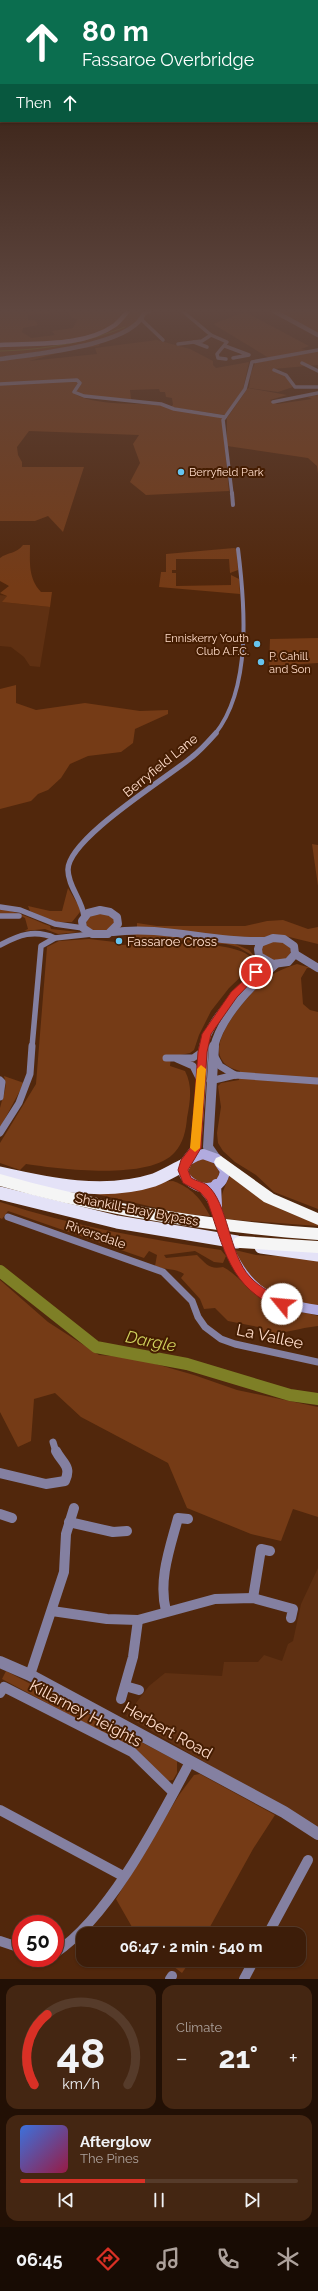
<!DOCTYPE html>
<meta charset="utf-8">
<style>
:root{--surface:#3d1d09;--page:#442612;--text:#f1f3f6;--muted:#ada29c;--line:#563b2a;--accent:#d93025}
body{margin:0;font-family:Raleway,sans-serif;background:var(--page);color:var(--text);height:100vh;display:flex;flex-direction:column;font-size:15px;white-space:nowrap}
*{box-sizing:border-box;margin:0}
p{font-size:13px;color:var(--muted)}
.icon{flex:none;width:22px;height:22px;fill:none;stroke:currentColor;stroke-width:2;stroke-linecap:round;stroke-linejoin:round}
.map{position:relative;height:1979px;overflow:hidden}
.sheet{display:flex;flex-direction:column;gap:6px;padding:6px;background:#221005;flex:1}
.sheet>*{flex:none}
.top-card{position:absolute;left:0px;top:0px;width:318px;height:122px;box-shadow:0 1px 3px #0004,0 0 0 1px var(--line);background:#0b6e4f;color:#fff;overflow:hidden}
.speed{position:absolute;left:12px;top:1915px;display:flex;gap:8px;font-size:20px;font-weight:700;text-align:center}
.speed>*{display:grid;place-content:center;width:52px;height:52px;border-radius:50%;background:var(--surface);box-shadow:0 1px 3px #0004,0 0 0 1px var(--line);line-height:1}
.speed .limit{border:6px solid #d22;background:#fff;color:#111}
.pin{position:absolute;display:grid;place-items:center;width:34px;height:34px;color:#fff;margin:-17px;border:2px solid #fff;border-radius:50%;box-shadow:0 1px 4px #0007}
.me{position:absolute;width:44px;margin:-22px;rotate:298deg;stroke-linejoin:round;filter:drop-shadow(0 0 3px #0008)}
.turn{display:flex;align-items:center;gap:14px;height:84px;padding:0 16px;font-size:18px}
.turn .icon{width:52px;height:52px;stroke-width:2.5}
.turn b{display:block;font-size:28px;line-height:34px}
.then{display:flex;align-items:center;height:38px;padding:0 16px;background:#0003;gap:8px;font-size:15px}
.big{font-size:30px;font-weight:700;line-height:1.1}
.sheet .tile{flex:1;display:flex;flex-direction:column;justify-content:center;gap:6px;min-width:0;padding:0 14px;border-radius:12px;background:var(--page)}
.sheet .dial{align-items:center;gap:0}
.dial svg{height:104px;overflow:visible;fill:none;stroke:var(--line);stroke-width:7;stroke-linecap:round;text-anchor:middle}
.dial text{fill:var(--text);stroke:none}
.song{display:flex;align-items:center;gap:12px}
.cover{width:48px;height:48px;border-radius:6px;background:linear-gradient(135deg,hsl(220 70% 55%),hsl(340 70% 35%))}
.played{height:4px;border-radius:2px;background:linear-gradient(90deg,var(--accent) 45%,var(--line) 45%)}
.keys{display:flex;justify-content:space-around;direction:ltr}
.heat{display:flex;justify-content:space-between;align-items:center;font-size:22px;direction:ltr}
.sheet .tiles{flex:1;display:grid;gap:6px;grid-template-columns:1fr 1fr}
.tile:last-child{grid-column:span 2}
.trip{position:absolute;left:76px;top:1927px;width:230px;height:40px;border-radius:12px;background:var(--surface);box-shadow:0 1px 3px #0004,0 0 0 1px var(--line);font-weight:700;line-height:40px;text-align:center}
.tab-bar{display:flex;height:64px;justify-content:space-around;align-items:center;background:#180c04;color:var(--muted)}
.tab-bar .icon{width:28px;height:28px}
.tab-bar .current{color:var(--accent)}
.tab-bar b{font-size:18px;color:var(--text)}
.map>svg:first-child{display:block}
.built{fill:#5f3012}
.green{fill:#753b16;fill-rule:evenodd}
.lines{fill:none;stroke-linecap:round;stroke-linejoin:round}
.stream{stroke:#7e7f26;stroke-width:1}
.river{stroke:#7e7f26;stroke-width:12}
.minor-far4{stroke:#8480a1;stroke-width:3.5}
.minor-far3{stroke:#8480a1;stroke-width:4}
.minor-far2{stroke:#8480a1;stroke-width:5.5}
.minor-far1{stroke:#8480a1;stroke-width:7}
.minor{stroke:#8480a1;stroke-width:10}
.tertiary-far3{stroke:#8480a1;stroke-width:4.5}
.tertiary-far2{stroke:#8480a1;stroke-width:8}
.tertiary-far1{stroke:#8480a1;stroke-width:10}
.tertiary{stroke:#8480a1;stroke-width:12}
.secondary-far1{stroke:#b1abdf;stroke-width:4.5}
.secondary{stroke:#b1abdf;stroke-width:10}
.trunk{stroke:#e4e2f7;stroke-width:13}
.motorway{fill:#f5f5f5;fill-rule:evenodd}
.secondary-bridge{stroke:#b1abdf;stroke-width:10}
.route{fill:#d93025;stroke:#8d1f18}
.slow{fill:#f59e0b}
.poi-dot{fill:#66c4ef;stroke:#451d02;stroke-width:1.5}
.labels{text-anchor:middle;stroke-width:4;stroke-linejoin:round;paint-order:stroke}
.far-poi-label{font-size:11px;fill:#ffdcca;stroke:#451d02;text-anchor:start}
.street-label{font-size:13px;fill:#ffdcca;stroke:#451d02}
.poi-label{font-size:13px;fill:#ffdcca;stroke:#451d02;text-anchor:start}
.near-street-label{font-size:16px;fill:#ffdcca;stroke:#451d02}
.near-water-label{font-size:17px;font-style:italic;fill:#d1d35e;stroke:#451d02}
</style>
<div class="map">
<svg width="318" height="1979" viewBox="0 0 318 1979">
<rect width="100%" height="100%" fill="#51270c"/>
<g class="built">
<polygon points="0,595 7,596 3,602 50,607 40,667 30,666 24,657 11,647 0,646"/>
<polygon points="318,1568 318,1829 126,1716 149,1686 165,1673 222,1676 224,1662 258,1662 264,1655 282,1661 288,1644 293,1641 301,1604"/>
</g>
<g class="green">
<path d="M 0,309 L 125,309 L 119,314 L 121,316 C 101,344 32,343 0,345 ZM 68,311 L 71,317 L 77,320 L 73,328 L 52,331 L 55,335 L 31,338 L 22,332 L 23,328 L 38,325 L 35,320 L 28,320 L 28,315 Z"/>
<polygon points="132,309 152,309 132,327 98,342 0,358 0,346 76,341 108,330"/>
<polygon points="272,309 318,309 318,333"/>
<polygon points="245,312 309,346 301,349 311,351 269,358 213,324"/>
<polygon points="157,340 190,349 213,361 213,365 216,368 249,362 243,389 225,415 170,407 173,405 172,398 166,397 165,392 160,392 159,389 130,390 131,399 92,397 76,392 82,383 78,380 0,383 0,359 100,343 99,346 65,351 29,361 97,354 95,348"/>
<polygon points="318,351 318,365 273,369 285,375 293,387 278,392 249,388 251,373 255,363"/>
<path d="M 76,381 L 79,382 L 72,392 C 91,407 141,402 165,406 C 184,409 203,414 222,418 L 229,491 L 146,495 L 130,482 L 140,463 L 133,444 L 139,435 L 29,431 L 17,447 L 18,455 L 22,462 L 22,467 L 84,467 L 63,532 L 48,516 L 35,521 L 0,521 L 0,384 Z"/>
<polygon points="248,388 287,395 270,400 277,404 312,399 307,397 318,395 318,474 317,466 308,458 227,446 227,418"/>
<path d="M 23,545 L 30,545 C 30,562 28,578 41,592 L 52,592 L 50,607 L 2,602 L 7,596 L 0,593 L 9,586 L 0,581 L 0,558 C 8,552 16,554 23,545 Z"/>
<polygon points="234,548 237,549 238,570 230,573 229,559 176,559 176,570 172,570 172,573 176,573 176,586 231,585 231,575 239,579 240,594 159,587 161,572 166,572 166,554"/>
<polygon points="318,638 318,663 269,666 270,639"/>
<polygon points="16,685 16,703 36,710 85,703 140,711 168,710 168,714 135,729 133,743 121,752 88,756 70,764 61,778 48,790 38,794 31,801 0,809 0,689"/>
<polygon points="312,844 318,845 318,886"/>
<polygon points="68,888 80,908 80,912 72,922 54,922 30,911 28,906 50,911 62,911"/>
<path d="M 0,909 C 18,911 33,920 50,926 L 51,929 L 79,932 L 58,934 L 45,929 L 24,931 L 28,929 L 25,918 L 21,916 L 0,914 Z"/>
<polygon points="105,912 114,919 115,922 107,931 92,931 86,926 87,917"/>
<polygon points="283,920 308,929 318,927 318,944 281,935 271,935 253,941 137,927 137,923 157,926 245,926 267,921"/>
<polygon points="133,932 235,944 249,950 255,957 238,947 226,944 127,940 127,934"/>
<path d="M 89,939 L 115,942 L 120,945 C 141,944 251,936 254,964 L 229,988 L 211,1011 L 199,1035 L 194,1050 L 190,1053 L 171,1057 L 170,1066 L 185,1071 C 193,1086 190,1102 187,1118 C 186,1131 183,1143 175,1152 C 151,1181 59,1169 26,1164 L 20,1170 L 0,1163 L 0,1143 L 36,1084 L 47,947 L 59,941 Z"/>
<path d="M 272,941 C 281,941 289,942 291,951 C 287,965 272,961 263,955 L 261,950 L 263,945 Z"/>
<path d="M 297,964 L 311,968 L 307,968 L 301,978 L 303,1004 L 310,1010 L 318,1012 L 318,1209 L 274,1192 L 256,1175 L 235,1162 L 223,1151 L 218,1143 L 217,1133 L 221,1107 L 218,1086 L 221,1083 L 239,1080 L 240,1071 C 234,1069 226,1067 222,1060 C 207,1038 253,990 269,977 C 277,971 287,967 297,964 Z"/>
<path d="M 4,1076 L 24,1083 L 0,1128 C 0,1122 0,1113 0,1108 C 3,1095 8,1089 4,1076 Z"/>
<path d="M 203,1158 C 224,1164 224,1184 205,1184 C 201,1184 195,1181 190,1179 L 187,1167 L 189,1164 Z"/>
<path d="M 230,1175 C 255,1199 285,1213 318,1223 L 318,1226 L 224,1219 C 218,1199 222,1193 230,1175 Z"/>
<path d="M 173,1181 C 192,1188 200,1198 210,1216 L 184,1214 L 60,1186 Z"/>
<path d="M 0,1202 C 72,1226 147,1239 221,1250 L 226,1256 L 223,1263 L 214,1262 L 195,1251 L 164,1255 L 166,1258 L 197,1255 C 206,1264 210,1270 223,1267 C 240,1276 250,1293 267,1303 C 282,1311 302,1311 318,1316 L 318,1326 C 299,1328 284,1334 265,1334 L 258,1327 L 228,1321 L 215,1308 L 204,1309 L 200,1299 L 181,1278 L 184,1274 C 175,1268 165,1270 155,1266 L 157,1255 L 149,1251 L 144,1258 L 8,1211 L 2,1219 L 0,1218 Z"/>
<path d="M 235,1250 L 256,1255 L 318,1258 L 318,1307 C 276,1299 252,1291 235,1250 Z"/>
<polygon points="0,1280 48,1322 99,1355 124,1357 142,1360 194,1375 237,1390 318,1407 318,1517 293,1509 281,1541 251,1534 187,1508 168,1463 81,1417 55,1393 34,1399 31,1441 18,1447 0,1412"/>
<polygon points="6,1671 177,1761 177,1773 173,1780 166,1781 137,1751 2,1679"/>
<polygon points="200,1774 275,1815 253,1849 206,1934 136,1934 116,1899 179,1795 194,1775"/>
<polygon points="165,1960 191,1960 182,1973"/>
</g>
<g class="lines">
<g class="stream">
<polyline points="38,309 41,310"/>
<polyline points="21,310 26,309"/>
<path d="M 0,351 C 43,350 85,343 125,327"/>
</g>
<polyline class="river" points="0,1271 96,1347 187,1364 290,1395 318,1399"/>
<g class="minor-far4">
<polyline points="142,320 163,340"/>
<polyline points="211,335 227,342 217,354 218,358 226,359"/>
<polyline points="194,342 207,347"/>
<polyline points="178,344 202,341 211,335 180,309"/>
<polyline points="225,346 249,355 233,358"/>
<polyline points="302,363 318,371"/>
<polyline points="274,370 286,375 295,387 318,387"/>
<polyline points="0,384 77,380 80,383 74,392 84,396 161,404 174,409 225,417"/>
<polyline points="273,402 318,393"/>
<polyline points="232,494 223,420 245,389 252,362 318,350"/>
</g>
<g class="minor-far3">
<polyline points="232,493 233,505"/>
<path d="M 215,734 C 252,688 245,605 238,549"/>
</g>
<g class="minor-far2">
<polyline points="0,907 20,910 55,924 83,928"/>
<polyline points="0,916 19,916"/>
<path d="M 84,916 C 82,900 68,886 68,870 C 67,839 167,778 192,757 C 201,750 208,742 216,733"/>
<path d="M 0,945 C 19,935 34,929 55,938"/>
<polyline points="32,1047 41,946 55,938 92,934"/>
</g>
<g class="minor-far1">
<polyline points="214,1055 220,1066 235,1075"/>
<polyline points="166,1058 193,1058 203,1051"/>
<polyline points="177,1059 193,1066 200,1080"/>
<polyline points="0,1080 2,1082 0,1097"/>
<polyline points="210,1081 235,1075 317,1081"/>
<polyline points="0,1133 19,1103 30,1074 32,1046"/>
<polyline points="8,1217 163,1272 192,1301 198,1317 205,1327 221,1339 235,1344 318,1362"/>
<polyline points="53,1442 56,1452"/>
</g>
<g class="minor">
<path d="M 0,1473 L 46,1484 L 65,1481 C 72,1466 62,1463 56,1451"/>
<polyline points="0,1514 12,1518"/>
<polyline points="69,1522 113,1532 127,1531"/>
<polyline points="253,1598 261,1549 270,1551"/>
<polyline points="52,1611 107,1619 138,1620 215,1599 253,1598 293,1609 291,1618"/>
<path d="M 166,1611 C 158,1580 170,1548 178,1518 L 188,1519"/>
<polyline points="30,1675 64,1572 66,1534 74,1508"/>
<polyline points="125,1686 139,1690"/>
<polyline points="0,1693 4,1687 132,1752 173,1792"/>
<polyline points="121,1699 133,1657 138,1620"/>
<polyline points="0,1810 123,1876"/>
<polyline points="268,1934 308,1860"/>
<polyline points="0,1941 21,1948"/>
<path d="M 55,1953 C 110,1917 159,1820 190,1762"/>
<polyline points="170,1979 172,1976"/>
<polyline points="244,1979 254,1960"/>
</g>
<g class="tertiary-far3">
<polyline points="270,309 318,335"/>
<path d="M 0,359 C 32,354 133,346 144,313 L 154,309"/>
</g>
<g class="tertiary-far2">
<polygon points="100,910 110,912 117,917 118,924 108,934 92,934 83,928 82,921 88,913"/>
<path d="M 113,932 C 162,925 213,943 263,941"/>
<polygon points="273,938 284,939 294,946 295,954 288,962 273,964 259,956 258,949 260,943"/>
<polyline points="295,954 318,968"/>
<path d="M 203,1047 C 213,1010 247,991 262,959"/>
<path d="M 214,1047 C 221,1016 253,985 276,964"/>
</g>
<g class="tertiary-far1">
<polyline points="214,1046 208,1147 215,1157"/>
<polyline points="186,1161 196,1148 204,1046"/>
</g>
<polyline class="tertiary" points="0,1662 30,1675 284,1812 318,1834"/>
<path class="secondary-far1" d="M 0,345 C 36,343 84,347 115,325 C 121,320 125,314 130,309"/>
<g class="secondary">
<path d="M 203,1154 L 217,1159 L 225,1171 C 219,1211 151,1169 203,1154 Z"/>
<polyline points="216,1184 217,1206"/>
<polyline points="203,1188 211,1198 218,1213"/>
<path d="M 230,1251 C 249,1293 274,1304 318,1310"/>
</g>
<g class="trunk">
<path d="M 0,1173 C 49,1184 104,1196 154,1180 C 164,1176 174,1170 184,1165"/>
<polyline points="0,1193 117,1222 237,1242"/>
<polyline points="261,1247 318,1255"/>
</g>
<g class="motorway">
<polygon points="221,1156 274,1194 318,1213 318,1225 264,1202 216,1166 214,1162 216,1158"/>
<path d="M 0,1174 C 104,1204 210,1220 318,1228 L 318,1240 C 210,1232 104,1216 0,1186 Z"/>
<polygon points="240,1236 318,1241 318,1253 240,1248 235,1246 233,1242 235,1238"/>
</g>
<polyline class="secondary-bridge" points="218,1213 230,1251"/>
</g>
<linearGradient id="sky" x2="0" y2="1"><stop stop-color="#2d1507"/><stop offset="0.53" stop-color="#5f4740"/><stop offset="1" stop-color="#5f4740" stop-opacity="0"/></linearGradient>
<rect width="318" height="586" fill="url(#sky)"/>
<path class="route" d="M 256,969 L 259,970 L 259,974 L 237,997 L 211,1034 L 207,1052 L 201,1148 L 188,1170 L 191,1178 C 196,1181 203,1182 207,1185 C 228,1202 229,1255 250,1277 C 260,1288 274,1294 286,1301 L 288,1304 L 282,1309 C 229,1289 224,1248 207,1200 L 200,1192 L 183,1183 L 178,1170 L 181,1160 L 191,1147 L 198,1052 L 202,1034 L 231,992 Z"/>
<polygon class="slow" points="201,1065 206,1069 200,1148 195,1152 190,1148 197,1069"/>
<g class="poi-dot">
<circle cx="181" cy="472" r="4"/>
<circle cx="257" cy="644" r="4"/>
<circle cx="261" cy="662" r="4"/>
<circle cx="119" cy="941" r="4"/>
</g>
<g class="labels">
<g class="far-poi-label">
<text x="189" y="476">Berryfield Park</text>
<text x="249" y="642" text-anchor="end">Enniskerry Youth<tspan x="249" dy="13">Club A.F.C.</tspan></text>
<text x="269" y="660">P. Cahill<tspan x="269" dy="13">and Son</tspan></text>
</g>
<g class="street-label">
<text transform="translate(160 765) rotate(-39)" y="5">Berryfield Lane</text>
<text transform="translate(137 1209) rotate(11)" y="5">Shankill-Bray Bypass</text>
<text transform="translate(96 1234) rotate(19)" y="5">Riversdale</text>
</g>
<g class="poi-label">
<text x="127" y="946">Fassaroe Cross</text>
</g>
<g class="near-street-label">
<text transform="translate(270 1336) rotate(12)" y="6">La Vallee</text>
<text transform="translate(86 1713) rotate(28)" y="6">Killarney Heights</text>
<text transform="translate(168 1730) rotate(29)" y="6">Herbert Road</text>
</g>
<g class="near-water-label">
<text transform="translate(151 1341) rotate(11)" y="6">Dargle</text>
</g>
</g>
</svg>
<div class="speed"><div class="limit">50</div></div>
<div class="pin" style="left:256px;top:972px;background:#d93025"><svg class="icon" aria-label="arrive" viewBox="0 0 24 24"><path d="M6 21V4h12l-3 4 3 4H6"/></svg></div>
<svg class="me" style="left:282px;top:1304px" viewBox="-20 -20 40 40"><circle r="19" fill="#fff"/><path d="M0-13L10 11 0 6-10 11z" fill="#d93025"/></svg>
<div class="trip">06:47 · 2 min · 540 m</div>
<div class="top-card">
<div class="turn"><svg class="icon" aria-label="ahead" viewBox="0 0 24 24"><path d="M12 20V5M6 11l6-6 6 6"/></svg><div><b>80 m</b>Fassaroe Overbridge</div></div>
<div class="then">Then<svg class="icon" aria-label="ahead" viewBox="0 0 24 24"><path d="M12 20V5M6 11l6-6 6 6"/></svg></div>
</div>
</div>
<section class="sheet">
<div class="tiles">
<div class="tile dial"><svg viewBox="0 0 100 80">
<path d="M14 69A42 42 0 1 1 86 69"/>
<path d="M14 69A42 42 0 0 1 24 15" stroke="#d93025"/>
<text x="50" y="56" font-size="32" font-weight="700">48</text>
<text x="50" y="72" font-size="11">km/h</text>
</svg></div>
<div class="tile"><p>Climate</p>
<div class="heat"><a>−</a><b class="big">21°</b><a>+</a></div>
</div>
<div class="tile">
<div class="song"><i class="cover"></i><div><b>Afterglow</b><p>The Pines</p></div></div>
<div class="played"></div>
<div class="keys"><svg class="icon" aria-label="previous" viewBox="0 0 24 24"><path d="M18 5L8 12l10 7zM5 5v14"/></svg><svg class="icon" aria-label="pause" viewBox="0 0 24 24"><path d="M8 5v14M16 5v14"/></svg><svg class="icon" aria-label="next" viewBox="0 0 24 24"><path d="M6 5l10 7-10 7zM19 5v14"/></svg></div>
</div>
</div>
</section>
<nav class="tab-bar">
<b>06:45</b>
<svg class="icon current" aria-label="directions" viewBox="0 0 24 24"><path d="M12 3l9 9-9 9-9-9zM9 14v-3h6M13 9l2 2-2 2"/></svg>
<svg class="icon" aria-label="music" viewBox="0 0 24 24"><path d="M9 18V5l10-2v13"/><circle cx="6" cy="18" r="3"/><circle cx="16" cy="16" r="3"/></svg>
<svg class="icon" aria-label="phone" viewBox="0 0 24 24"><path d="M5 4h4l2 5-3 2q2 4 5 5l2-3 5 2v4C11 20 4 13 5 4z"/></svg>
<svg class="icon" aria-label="climate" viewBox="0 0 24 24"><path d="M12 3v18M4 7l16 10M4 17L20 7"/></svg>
</nav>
